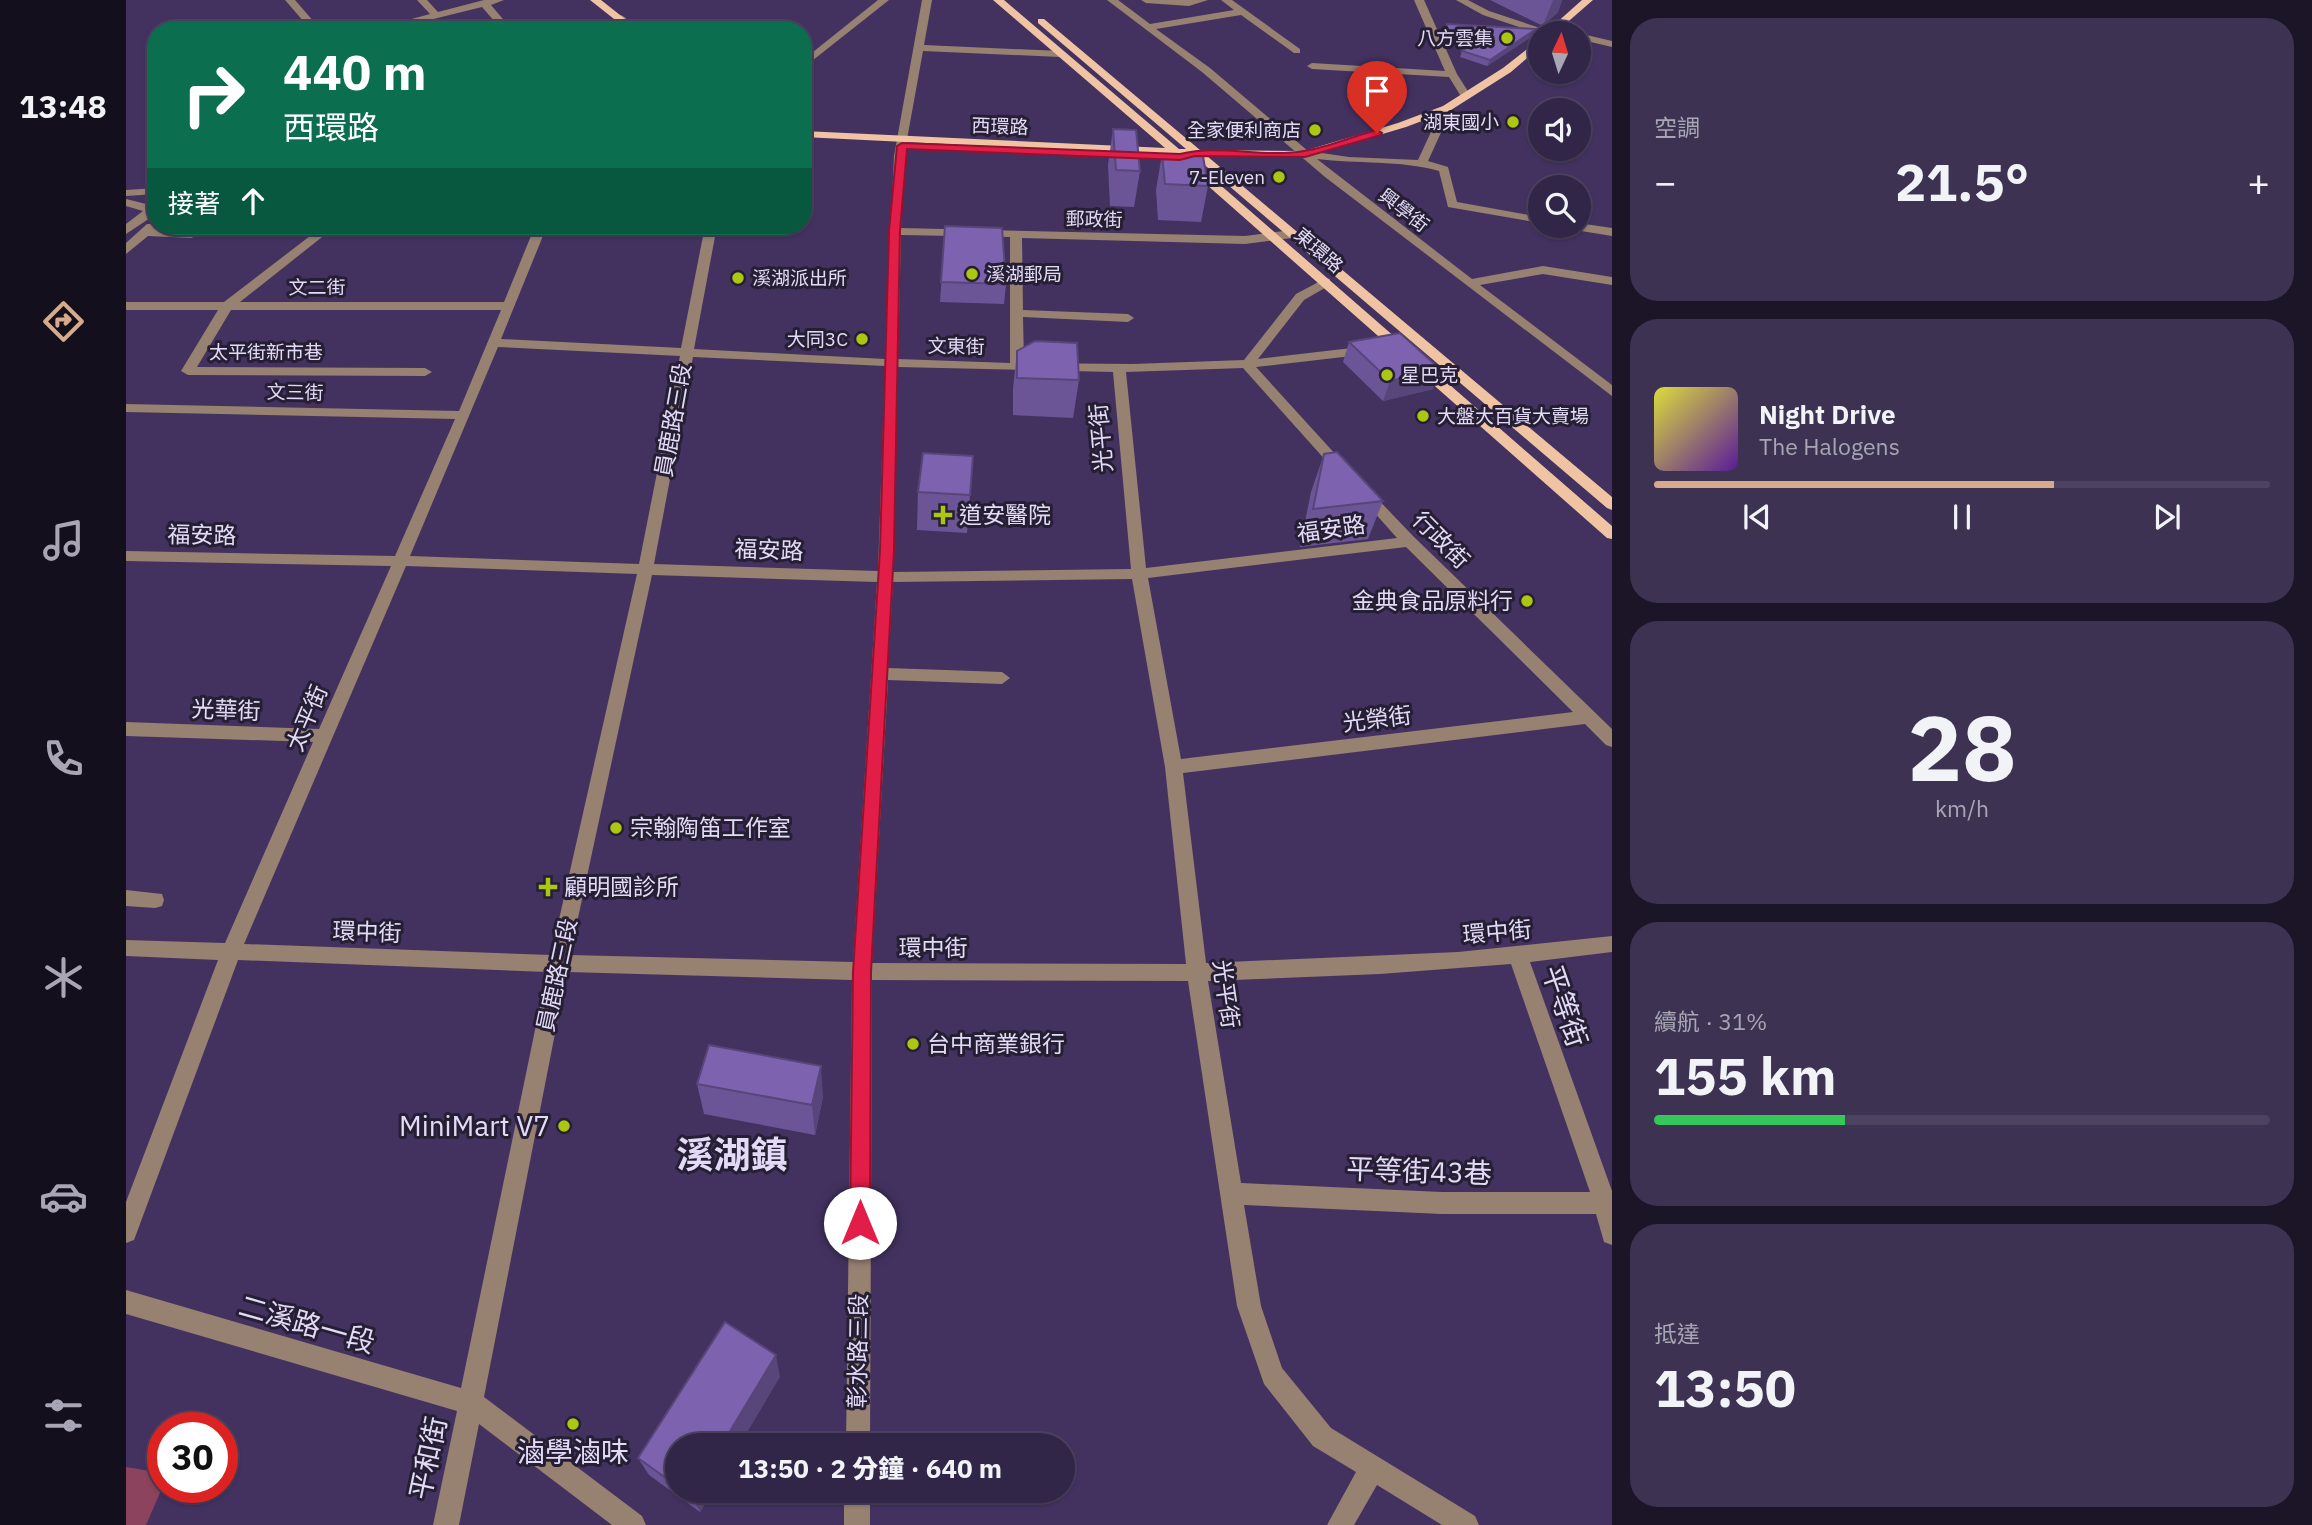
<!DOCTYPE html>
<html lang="zh-TW">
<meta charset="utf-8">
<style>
:root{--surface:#322648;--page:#3d3252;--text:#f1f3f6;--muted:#a8a5b4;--line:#4d4360;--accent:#d6ab8b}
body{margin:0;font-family:"IBM Plex Sans","Noto Sans TC",sans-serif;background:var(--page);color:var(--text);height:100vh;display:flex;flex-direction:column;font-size:26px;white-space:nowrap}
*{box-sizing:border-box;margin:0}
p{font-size:23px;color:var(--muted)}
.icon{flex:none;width:38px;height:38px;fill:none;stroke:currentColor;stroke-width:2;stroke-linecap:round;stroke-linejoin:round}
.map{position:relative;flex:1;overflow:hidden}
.details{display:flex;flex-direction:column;gap:18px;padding:18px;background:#1c1528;width:700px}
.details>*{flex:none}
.banner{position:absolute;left:21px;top:21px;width:665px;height:214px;border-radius:28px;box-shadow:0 2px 5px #0004,0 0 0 2px var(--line);background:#0b6e4f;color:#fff;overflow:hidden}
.needle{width:46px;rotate:4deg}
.fabs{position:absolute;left:1402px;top:21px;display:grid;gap:14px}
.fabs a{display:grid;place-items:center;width:63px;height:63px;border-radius:50%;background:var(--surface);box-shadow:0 2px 5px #0004,0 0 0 2px var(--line);font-size:35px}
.speed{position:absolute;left:21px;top:1412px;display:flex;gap:14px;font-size:35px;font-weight:700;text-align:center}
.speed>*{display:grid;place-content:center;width:91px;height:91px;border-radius:50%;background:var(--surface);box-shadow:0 2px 5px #0004,0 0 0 2px var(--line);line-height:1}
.speed .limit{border:10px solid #d22;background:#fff;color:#111}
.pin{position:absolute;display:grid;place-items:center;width:60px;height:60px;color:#fff;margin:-72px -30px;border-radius:50% 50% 50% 0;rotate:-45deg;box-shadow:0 0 7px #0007}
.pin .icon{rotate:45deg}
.me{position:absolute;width:77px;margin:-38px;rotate:0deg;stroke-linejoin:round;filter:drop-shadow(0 0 5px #0008)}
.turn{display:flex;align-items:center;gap:24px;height:147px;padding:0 21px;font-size:32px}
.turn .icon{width:91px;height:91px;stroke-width:2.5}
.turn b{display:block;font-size:49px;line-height:60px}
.then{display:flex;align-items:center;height:66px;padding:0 21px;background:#0003;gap:14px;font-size:26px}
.big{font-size:52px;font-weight:800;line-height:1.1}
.details .card{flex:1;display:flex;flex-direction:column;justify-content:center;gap:10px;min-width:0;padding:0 24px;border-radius:28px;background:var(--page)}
.details .dial{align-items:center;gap:0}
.dial b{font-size:91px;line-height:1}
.song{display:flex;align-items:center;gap:21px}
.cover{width:84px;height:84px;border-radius:10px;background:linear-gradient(135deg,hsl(60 70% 55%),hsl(270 70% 35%))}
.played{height:7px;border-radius:4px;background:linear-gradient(90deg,var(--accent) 65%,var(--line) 65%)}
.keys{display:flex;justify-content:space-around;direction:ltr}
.heat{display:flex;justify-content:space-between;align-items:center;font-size:38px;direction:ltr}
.charge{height:10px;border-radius:5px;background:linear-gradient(90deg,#34c759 31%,var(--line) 0)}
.trip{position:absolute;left:539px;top:1433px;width:410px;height:70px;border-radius:35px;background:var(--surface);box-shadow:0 2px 5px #0004,0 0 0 2px var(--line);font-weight:800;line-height:70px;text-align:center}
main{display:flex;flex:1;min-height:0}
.dock{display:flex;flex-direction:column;width:126px;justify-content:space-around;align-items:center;background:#140f1d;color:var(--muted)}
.dock .icon{width:49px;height:49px}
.dock .active{color:var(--accent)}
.dock b{font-size:32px;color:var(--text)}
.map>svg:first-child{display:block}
.green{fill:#8c435d}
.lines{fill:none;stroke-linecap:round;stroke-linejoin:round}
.minor{fill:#978171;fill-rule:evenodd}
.major{fill:#f0c4a3;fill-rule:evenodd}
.wall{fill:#6c5596}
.shaded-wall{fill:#58457a}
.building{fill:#7d63af;stroke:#58457a;stroke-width:2}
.route{fill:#e11d48;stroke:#92132f;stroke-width:2}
.poi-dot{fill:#acc611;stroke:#261f34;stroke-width:2.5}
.labels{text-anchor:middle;stroke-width:6;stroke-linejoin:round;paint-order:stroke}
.far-poi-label{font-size:19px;fill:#e2daf6;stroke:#261f34;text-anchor:end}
.far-street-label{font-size:19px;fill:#e2daf6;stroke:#261f34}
.street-label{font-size:23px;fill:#e2daf6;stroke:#261f34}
.poi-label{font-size:23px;fill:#e2daf6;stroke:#261f34;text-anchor:start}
.near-street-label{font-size:28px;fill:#e2daf6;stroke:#261f34}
.near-poi-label{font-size:28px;fill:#e2daf6;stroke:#261f34;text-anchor:end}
.near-district-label{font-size:37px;font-weight:bold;fill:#e2daf6;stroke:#261f34}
</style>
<main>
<nav class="dock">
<b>13:48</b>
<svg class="icon active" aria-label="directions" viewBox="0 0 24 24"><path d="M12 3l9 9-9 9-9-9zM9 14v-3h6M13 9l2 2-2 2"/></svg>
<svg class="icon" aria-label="music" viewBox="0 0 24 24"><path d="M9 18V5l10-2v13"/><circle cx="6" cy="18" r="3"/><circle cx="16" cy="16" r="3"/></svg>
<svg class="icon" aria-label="phone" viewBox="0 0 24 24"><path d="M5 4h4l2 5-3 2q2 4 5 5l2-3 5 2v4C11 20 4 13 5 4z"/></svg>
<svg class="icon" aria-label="climate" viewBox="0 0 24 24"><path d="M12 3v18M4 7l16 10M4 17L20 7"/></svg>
<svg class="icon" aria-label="car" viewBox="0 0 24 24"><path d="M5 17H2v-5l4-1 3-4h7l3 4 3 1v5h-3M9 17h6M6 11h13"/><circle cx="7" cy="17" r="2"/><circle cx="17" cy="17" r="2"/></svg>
<svg class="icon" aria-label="filters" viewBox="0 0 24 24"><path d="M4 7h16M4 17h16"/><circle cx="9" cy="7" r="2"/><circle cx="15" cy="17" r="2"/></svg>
</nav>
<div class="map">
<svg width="1486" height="1525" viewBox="0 0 1486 1525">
<rect width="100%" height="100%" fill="#433260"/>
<polygon class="green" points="0,1467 37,1473 37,1486 20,1525 0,1525"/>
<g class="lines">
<g class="minor">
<polygon points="159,0 169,0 195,30 185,30"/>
<polygon points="291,0 301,0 312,12 358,0 378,0 365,5 386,30 376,30 356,7 263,30 245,30 304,14"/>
<polygon points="752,0 763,0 677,68 677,60"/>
<path d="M 796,0 L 806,0 L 798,45 L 934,51 L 939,54 L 934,57 L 797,51 L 778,156 L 775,228 L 1119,236 L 1166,230 L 1172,234 L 1166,238 L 1119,244 L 896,238 L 897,310 L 1002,314 L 1008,318 L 1002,322 L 897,317 L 898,363 L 1006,364 L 1118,360 L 1170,294 L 1200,278 L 1204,279 L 1204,285 L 1178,300 L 1132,359 L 1243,346 L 1250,350 L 1243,354 L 1130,367 L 1221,467 L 1223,470 L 1221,473 L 1211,473 L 1117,368 L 1000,372 L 1020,568 L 1271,538 L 1231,493 L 1233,490 L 1243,490 L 1288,537 L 1486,729 L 1486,747 L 1480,745 L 1459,724 L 1057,773 L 1080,963 L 1332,952 L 1486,936 L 1486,952 L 1404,962 L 1486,1191 L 1486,1245 L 1478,1242 L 1470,1214 L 1316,1214 L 1118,1205 L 1135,1306 L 1156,1368 L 1205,1428 L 1349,1516 L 1353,1525 L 1316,1525 L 1251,1485 L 1228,1525 L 1201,1525 L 1230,1472 L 1187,1446 L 1138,1384 L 1111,1306 L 1062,981 L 746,980 L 744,1446 L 720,1446 L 726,980 L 441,972 L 358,1397 L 516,1516 L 520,1525 L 486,1525 L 353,1424 L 333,1525 L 307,1525 L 331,1411 L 0,1314 L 0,1290 L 335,1388 L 421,972 L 112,960 L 11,1232 L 8,1240 L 0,1243 L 0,1202 L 92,960 L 0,956 L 0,940 L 99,943 L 187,742 L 0,736 L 0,722 L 193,729 L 265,566 L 0,561 L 0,551 L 269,556 L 329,419 L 0,412 L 0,404 L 333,411 L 375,310 L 105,310 L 71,367 L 299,368 L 306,372 L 299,376 L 62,375 L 55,371 L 92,310 L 0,310 L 0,302 L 98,302 L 197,226 L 210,226 L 114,302 L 378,302 L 409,226 L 421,226 L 375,339 L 555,348 L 579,226 L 591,226 L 568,349 L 759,359 L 768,156 ZM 775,235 L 884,237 L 884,363 L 772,359 ZM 372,347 L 554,356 L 513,564 L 284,556 ZM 567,357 L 759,366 L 752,571 L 528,564 ZM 772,367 L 987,372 L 1005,569 L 767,572 ZM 1280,547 L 1447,712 L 1055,759 L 1022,578 ZM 280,566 L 511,574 L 425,955 L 118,944 ZM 526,575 L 751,582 L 727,962 L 444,955 ZM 1006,579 L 1039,767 L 1060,964 L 746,963 L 762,680 L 876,684 L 884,678 L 876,672 L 762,668 L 767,582 ZM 1385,964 L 1464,1192 L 1316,1192 L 1115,1183 L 1082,981 L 1254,974 Z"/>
<path d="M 981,0 L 992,0 L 1024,24 L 1108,10 L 1095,0 L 1106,0 L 1174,49 L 1174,53 L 1168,53 L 1115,15 L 1030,29 L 1084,68 L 1182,151 L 1223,157 L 1292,160 L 1316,108 L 1325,106 L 1323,115 L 1302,161 L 1322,167 L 1331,202 L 1414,217 L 1414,223 L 1322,207 L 1313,171 C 1274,160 1231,164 1191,159 L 1346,279 L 1417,266 L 1486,277 L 1486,285 L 1417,274 L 1354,285 L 1486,385 L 1486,396 L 1199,177 L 1076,72 Z"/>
<polygon points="1015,0 1082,0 1063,6 1020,3"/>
<polygon points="1288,0 1298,0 1331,74 1345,96 1344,98 1336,98 1323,77 1186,69 1181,66 1186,63 1319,71"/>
<polygon points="1330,0 1342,0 1363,11 1423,31 1428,28 1444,33 1414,34 1357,15"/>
<polygon points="495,15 500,18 496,30 486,30 490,18"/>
<polygon points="1452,33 1486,41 1486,47 1452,39"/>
<polygon points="30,188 30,194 0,196 0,190"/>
<polygon points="0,199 24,205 30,203 30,214 0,234 0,224 17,211 0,206"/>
<polygon points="1452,223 1486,228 1486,236 1449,230 1443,226 1452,226"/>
<polygon points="21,224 29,224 29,229 64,230 80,226 98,226 65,238 22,236 0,254 0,243"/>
<polygon points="0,890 36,894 38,900 36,906 29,908 0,906"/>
<rect x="718" y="1491" width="26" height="34"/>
</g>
<g class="major">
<polygon points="464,0 475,0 513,30 502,30"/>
<polygon points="867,0 878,0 1053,149 1060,149 912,23 912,19 918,19 1074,150 1178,151 1272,123 1317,106 1377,68 1414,39 1414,47 1385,72 1325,110 1280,127 1179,157 1081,156 1486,497 1486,510 1481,508 1068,156 1061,156 1486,526 1486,539 1481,538 1047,155 677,137 677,131 1039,148"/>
<polygon points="1456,0 1467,0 1429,33 1419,33"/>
</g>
</g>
<g class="wall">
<polygon points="1364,0 1436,0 1432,12 1417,26"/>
<polygon points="1321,24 1408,35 1361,66 1334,57 1336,51 1345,45 1318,36"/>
<polygon points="987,129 1014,171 1008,207 984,206 982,165"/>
<polygon points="1036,154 1082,186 1075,222 1032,220 1030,190"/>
<polygon points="819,226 880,284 878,304 814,302"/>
<polygon points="1223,342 1307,389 1257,401 1217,362"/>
<polygon points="891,351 953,380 947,418 887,415 887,389"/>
<polygon points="1198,454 1257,501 1242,539 1174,547 1185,492"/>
<polygon points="847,456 841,533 791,530 792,492"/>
<polygon points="571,1084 697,1097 689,1135 578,1114"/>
<polygon points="654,1377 551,1446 551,1491 586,1491 574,1512 523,1475 512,1458"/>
</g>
<g class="shaded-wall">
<polygon points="1427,0 1436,0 1432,12 1417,26"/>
<polygon points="1410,29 1408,35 1361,66 1364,60"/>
<polygon points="1314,369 1307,389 1257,401 1264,381"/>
<polygon points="695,1066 697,1097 689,1135 686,1105"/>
<polygon points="650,1355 654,1377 613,1446 595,1446"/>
<polygon points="568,1491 586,1491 574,1512 565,1495"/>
</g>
<g class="building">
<polygon points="1321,24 1410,29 1364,60 1336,51 1352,40 1320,30"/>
<polygon points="591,27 647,27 647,30 590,30"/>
<polygon points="987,129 1010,130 1014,171 990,170"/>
<polygon points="1036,154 1077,156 1082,186 1039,184"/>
<polygon points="819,226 876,228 880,284 815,282"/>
<polygon points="1274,333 1314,369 1264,381 1223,342"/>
<polygon points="909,341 951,343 953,380 891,378 891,351"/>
<polygon points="1211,452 1257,501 1187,509 1198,454"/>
<polygon points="797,453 847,456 844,495 792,492"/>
<polygon points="583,1045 695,1066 686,1105 571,1084"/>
<polygon points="599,1322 650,1355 595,1446 551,1446 551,1486 512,1458"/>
<polygon points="559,1491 568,1491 565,1495"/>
</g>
<path class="route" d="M 1251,130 L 1256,133 L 1255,135 L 1179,157 L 1069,156 L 1054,160 L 781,149 L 774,231 L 768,550 L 745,972 L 744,1223 L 741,1230 L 734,1233 L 727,1230 L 724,1223 L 727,972 L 754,550 L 763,231 L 771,146 L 776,143 L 1054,154 C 1094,144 1137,158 1178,151 C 1203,147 1227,136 1251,130 Z"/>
<g class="poi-dot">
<circle cx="1381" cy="38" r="7"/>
<circle cx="1387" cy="122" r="7"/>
<circle cx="1189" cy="130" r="7"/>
<circle cx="1153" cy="177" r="7"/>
<circle cx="846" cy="274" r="7"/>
<circle cx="612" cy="278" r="7"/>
<circle cx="736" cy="339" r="7"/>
<circle cx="1261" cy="375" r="7"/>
<circle cx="1297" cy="416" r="7"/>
<path d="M813.5 504.5h7v7h7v7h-7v7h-7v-7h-7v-7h7z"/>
<circle cx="1401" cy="601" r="7"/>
<circle cx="490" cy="828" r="7"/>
<path d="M418.5 876.5h7v7h7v7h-7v7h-7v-7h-7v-7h7z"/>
<circle cx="787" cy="1044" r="7"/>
<circle cx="438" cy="1126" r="7"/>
<circle cx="447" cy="1424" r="7"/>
</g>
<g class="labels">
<g class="far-poi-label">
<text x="1367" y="45">八方雲集</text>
<text x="1373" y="129">湖東國小</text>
<text x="1175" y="137">全家便利商店</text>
<text x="1139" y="184">7-Eleven</text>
<text x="860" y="281" text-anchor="start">溪湖郵局</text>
<text x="626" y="285" text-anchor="start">溪湖派出所</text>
<text x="722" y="346">大同3C</text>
<text x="1275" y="382" text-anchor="start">星巴克</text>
<text x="1311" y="423" text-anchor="start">大盤大百貨大賣場</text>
</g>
<g class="far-street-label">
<text transform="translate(874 126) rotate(2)" y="7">西環路</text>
<text transform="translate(1278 210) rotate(38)" y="7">興學街</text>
<text transform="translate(968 219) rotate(1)" y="7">郵政街</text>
<text transform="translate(1193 250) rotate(41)" y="7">東環路</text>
<text x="191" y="294">文二街</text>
<text transform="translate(830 346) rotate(1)" y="7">文東街</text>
<text x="140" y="359">太平街新市巷</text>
<text transform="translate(169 392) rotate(1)" y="7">文三街</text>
</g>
<g class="street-label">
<text transform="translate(547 420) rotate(-80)" y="8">員鹿路三段</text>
<text transform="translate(975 438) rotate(-95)" y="8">光平街</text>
<text transform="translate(1205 529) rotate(-8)" y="8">福安路</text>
<text transform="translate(76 535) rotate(1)" y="8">福安路</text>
<text transform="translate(1315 540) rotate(45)" y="8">行政街</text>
<text transform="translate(643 550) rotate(2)" y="8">福安路</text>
<text transform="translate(100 710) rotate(2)" y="8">光華街</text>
<text transform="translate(181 718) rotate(-67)" y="8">太平街</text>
<text transform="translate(1251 719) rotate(-7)" y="8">光榮街</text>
<text transform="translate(241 932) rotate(2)" y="8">環中街</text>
<text transform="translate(1371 932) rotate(-5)" y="8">環中街</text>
<text x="807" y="956">環中街</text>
<text transform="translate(431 975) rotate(-78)" y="8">員鹿路三段</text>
<text transform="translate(1100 994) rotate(82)" y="8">光平街</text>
<text transform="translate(732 1351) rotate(-89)" y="8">彰水路三段</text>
</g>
<g class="poi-label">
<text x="833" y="523">道安醫院</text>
<text x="1387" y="609" text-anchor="end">金典食品原料行</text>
<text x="504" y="836">宗翰陶笛工作室</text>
<text x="438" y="895">顧明國診所</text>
<text x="801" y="1052">台中商業銀行</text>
</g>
<g class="near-street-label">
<text transform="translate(1439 1006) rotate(71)" y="10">平等街</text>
<text transform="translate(1293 1171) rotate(2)" y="10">平等街43巷</text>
<text transform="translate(181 1324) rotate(16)" y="10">二溪路一段</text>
<text transform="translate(302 1458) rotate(-78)" y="10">平和街</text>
</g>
<g class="near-poi-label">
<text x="424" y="1136">MiniMart V7</text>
<text x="447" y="1462" text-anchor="middle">滷學滷味</text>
</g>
<g class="near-district-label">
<text x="606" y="1168">溪湖鎮</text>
</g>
</g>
</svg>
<div class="fabs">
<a><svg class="needle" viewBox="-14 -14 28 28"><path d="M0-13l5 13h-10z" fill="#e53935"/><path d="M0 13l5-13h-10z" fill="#a8a5b4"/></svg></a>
<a><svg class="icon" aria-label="sound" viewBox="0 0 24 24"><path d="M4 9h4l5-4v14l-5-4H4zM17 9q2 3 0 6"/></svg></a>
<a><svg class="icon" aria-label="search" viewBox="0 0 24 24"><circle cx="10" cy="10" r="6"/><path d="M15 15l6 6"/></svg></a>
</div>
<div class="speed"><div class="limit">30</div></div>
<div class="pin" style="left:1251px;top:133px;background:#d93025"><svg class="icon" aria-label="arrive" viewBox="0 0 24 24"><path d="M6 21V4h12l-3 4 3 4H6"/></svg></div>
<svg class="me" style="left:734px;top:1223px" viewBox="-20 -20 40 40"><circle r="19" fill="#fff"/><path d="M0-13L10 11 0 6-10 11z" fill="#e11d48"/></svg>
<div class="trip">13:50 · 2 分鐘 · 640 m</div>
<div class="banner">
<div class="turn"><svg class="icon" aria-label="right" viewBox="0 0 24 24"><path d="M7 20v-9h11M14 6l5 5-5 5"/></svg><div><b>440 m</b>西環路</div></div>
<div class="then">接著<svg class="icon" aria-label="ahead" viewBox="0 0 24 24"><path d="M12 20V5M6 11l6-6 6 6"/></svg></div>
</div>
</div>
<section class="details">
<div class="card"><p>空調</p>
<div class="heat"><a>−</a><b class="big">21.5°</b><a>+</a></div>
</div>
<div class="card">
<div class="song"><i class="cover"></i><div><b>Night Drive</b><p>The Halogens</p></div></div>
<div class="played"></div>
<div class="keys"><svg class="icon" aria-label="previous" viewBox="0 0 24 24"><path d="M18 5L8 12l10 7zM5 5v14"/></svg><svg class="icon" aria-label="pause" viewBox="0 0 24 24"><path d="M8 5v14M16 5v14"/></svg><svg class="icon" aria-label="next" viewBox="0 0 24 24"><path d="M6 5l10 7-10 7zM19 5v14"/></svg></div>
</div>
<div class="card dial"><b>28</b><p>km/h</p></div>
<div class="card"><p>續航 · 31%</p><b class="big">155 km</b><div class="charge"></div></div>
<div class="card"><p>抵達</p><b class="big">13:50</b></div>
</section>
</main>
